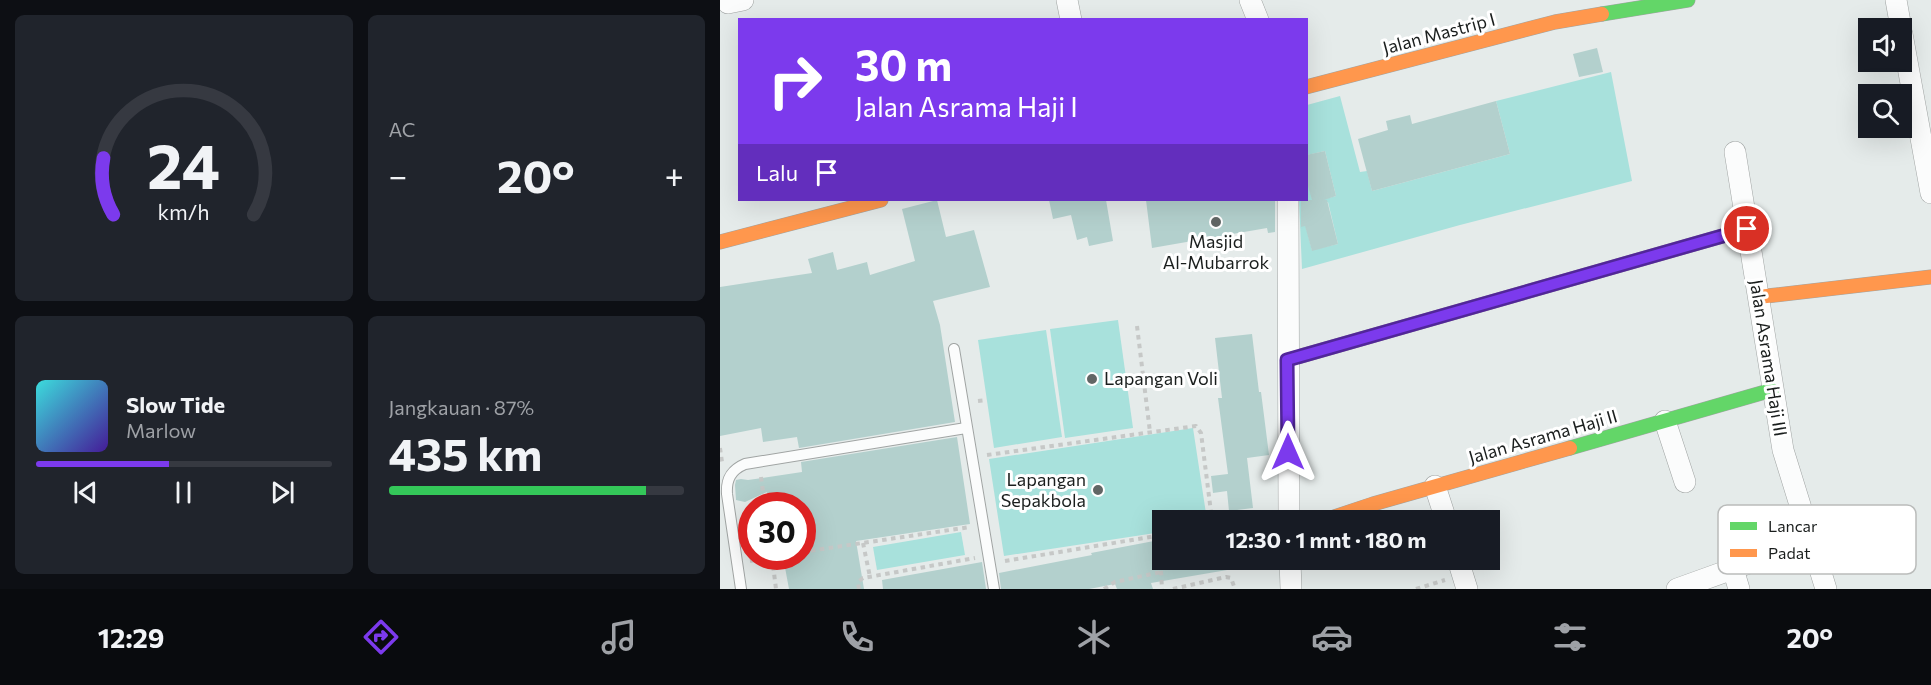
<!DOCTYPE html>
<html lang="id">
<meta charset="utf-8">
<style>
:root{--surface:#171b24;--page:#20242c;--text:#f1f3f6;--muted:#9ea1a6;--line:#363941;--accent:#7c3aed}
body{margin:0;font-family:Commissioner,sans-serif;background:var(--page);color:var(--text);height:100vh;display:flex;flex-direction:column;font-size:22px;white-space:nowrap}
*{box-sizing:border-box;margin:0}
p{font-size:20px;color:var(--muted)}
.icon{flex:none;width:33px;height:33px;fill:none;stroke:currentColor;stroke-width:2;stroke-linecap:round;stroke-linejoin:round}
.map{position:relative;flex:1;overflow:hidden}
.details{display:flex;flex-direction:column;gap:15px;padding:15px;background:#0d0f14;width:720px}
.details>*{flex:none}
.top-card{position:absolute;left:18px;top:18px;width:570px;height:183px;border-radius:0px;box-shadow:0 6px 24px #0002;background:#7c3aed;color:#fff;overflow:hidden}
.buttons{position:absolute;left:1138px;top:18px;display:grid;gap:12px}
.buttons a{display:grid;place-items:center;width:54px;height:54px;border-radius:0px;background:var(--surface);box-shadow:0 6px 24px #0002;font-size:30px}
.speed{position:absolute;left:18px;top:492px;display:flex;gap:12px;font-size:30px;font-weight:700;text-align:center}
.speed>*{display:grid;place-content:center;width:78px;height:78px;border-radius:50%;background:var(--surface);box-shadow:0 6px 24px #0002;line-height:1}
.speed .limit{border:9px solid #d22;background:#fff;color:#111}
.pin{position:absolute;display:grid;place-items:center;width:51px;height:51px;color:#fff;margin:-26px;border:3px solid #fff;border-radius:50%;box-shadow:0 2px 6px #0007}
.me{position:absolute;width:66px;margin:-33px;rotate:0deg;stroke-linejoin:round;filter:drop-shadow(0 0 4px #0008)}
.turn{display:flex;align-items:center;gap:21px;height:126px;padding:0 18px;font-size:27px}
.turn .icon{width:78px;height:78px;stroke-width:2.5}
.turn b{display:block;font-size:42px;line-height:51px}
.then{display:flex;align-items:center;height:57px;padding:0 18px;background:#0003;gap:12px;font-size:22px}
.big{font-size:45px;font-weight:700;line-height:1.1}
.details .tile{flex:1;display:flex;flex-direction:column;justify-content:center;gap:9px;min-width:0;padding:0 21px;border-radius:9px;background:var(--page)}
.details .dial{align-items:center;gap:0}
.dial svg{height:156px;overflow:visible;fill:none;stroke:var(--line);stroke-width:7;stroke-linecap:round;text-anchor:middle}
.dial text{fill:var(--text);stroke:none}
.song{display:flex;align-items:center;gap:18px}
.cover{width:72px;height:72px;border-radius:9px;background:linear-gradient(135deg,hsl(180 70% 55%),hsl(260 70% 35%))}
.played{height:6px;border-radius:3px;background:linear-gradient(90deg,var(--accent) 45%,var(--line) 45%)}
.keys{display:flex;justify-content:space-around;direction:ltr}
.heat{display:flex;justify-content:space-between;align-items:center;font-size:33px;direction:ltr}
.charge{height:9px;border-radius:4px;background:linear-gradient(90deg,#34c759 87%,var(--line) 0)}
.details .tiles{flex:1;display:grid;gap:15px;grid-template-columns:repeat(2,1fr)}
.trip{position:absolute;left:432px;top:510px;width:348px;height:60px;border-radius:0px;background:var(--surface);box-shadow:0 6px 24px #0002;font-weight:700;line-height:60px;text-align:center}
.menu{display:flex;height:96px;justify-content:space-around;align-items:center;background:#090b0e;color:var(--muted)}
.menu .icon{width:42px;height:42px}
.menu .on{color:var(--accent)}
.menu b{font-size:27px;color:var(--text)}
main{display:flex;flex:1;min-height:0}
.map>svg:first-child{display:block}
.green{fill:#a8e1dc;fill-rule:evenodd}
.building{fill:#b3d0cd}
.lines{fill:none;stroke-linecap:round;stroke-linejoin:round}
.lane-casing{stroke:#a0a4a3;stroke-width:12}
.street-casing{stroke:#a0a4a3;stroke-width:22}
.fast-casing{stroke:#a0a4a3;stroke-width:15}
.slow-casing{stroke:#a0a4a3;stroke-width:15}
.path{stroke:#c6c8c7;stroke-width:4;stroke-dasharray:4.5 4.5;stroke-linecap:butt}
.lane{stroke:#fbfcfc;stroke-width:10}
.street{stroke:#fbfcfc;stroke-width:21}
.fast{stroke:#63d668;stroke-width:14}
.slow{stroke:#ff974d;stroke-width:14}
.route-casing{stroke:#51269a;stroke-width:15}
.route{stroke:#7c3aed;stroke-width:10}
.poi-dot{fill:#616665;stroke:#fff;stroke-width:2}
.labels{text-anchor:middle;stroke-width:6;stroke-linejoin:round;paint-order:stroke}
.street-label{font-size:18px;fill:#1a1e1d;stroke:#fff}
.poi-label{font-size:18px;fill:#1a1e1d;stroke:#fff}
.key{fill:#fff;stroke:#babcbb;stroke-width:1.5}
.key-label{font-size:16px;fill:#1a1e1d}
</style>
<main>
<section class="details">
<div class="tiles">
<div class="tile dial"><svg viewBox="0 0 100 80">
<path d="M14 69A42 42 0 1 1 86 69"/>
<path d="M14 69A42 42 0 0 1 9 40" stroke="#7c3aed"/>
<text x="50" y="56" font-size="32" font-weight="700">24</text>
<text x="50" y="72" font-size="11">km/h</text>
</svg></div>
<div class="tile"><p>AC</p>
<div class="heat"><a>−</a><b class="big">20°</b><a>+</a></div>
</div>
<div class="tile">
<div class="song"><i class="cover"></i><div><b>Slow Tide</b><p>Marlow</p></div></div>
<div class="played"></div>
<div class="keys"><svg class="icon" aria-label="previous" viewBox="0 0 24 24"><path d="M18 5L8 12l10 7zM5 5v14"/></svg><svg class="icon" aria-label="pause" viewBox="0 0 24 24"><path d="M8 5v14M16 5v14"/></svg><svg class="icon" aria-label="next" viewBox="0 0 24 24"><path d="M6 5l10 7-10 7zM19 5v14"/></svg></div>
</div>
<div class="tile"><p>Jangkauan · 87%</p><b class="big">435 km</b><div class="charge"></div></div>
</div>
</section>
<div class="map">
<svg width="1211" height="589" viewBox="0 0 1211 589">
<rect width="100%" height="100%" fill="#e5ebea"/>
<g class="green">
<path d="M 891,72 L 912,181 L 740,225 L 582,269 L 579,200 L 586,200 L 587,179 L 593,202 L 616,196 L 605,151 L 587,155 L 587,105 L 620,96 L 640,172 L 647,171 L 652,191 L 790,154 L 776,101 ZM 608,202 L 618,244 L 592,250 L 581,209 Z"/>
<polygon points="398,320 413,428 345,438 330,329"/>
<polygon points="326,330 342,437 274,448 258,340"/>
<polygon points="473,428 487,520 442,520 442,532 284,556 269,459"/>
<polygon points="241,532 245,555 157,570 153,547"/>
</g>
<g class="building">
<polygon points="877,48 883,72 859,77 853,54"/>
<polygon points="776,101 790,154 652,191 638,139 668,130 666,121 690,115 692,124"/>
<polygon points="605,151 616,196 604,200 607,200 618,244 592,251 585,226 581,227 581,200 592,200 586,179 586,155"/>
<polygon points="217,200 226,237 254,230 270,287 213,301 220,325 235,422 79,448 77,437 43,442 41,428 0,436 0,287 92,273 88,259 113,252 117,270 147,262 150,275 195,261 182,209"/>
<polygon points="329,200 386,200 393,241 369,246 367,237 357,240 351,215 333,219"/>
<polygon points="426,200 555,200 555,232 548,233 547,228 432,248"/>
<polygon points="532,334 539,392 541,392 549,455 527,458 533,508 509,511 507,491 493,493 491,476 508,474 498,398 502,398 495,338"/>
<polygon points="237,437 250,524 136,541 144,589 69,589 64,562 82,559 82,506 49,506 47,492 25,502 16,500 15,485 16,480 21,479 28,480 82,472 81,462"/>
<polygon points="434,541 437,560 512,560 513,569 431,583 433,589 397,589 395,584 369,589 281,589 279,573 372,555 371,553"/>
<polygon points="262,562 266,589 163,589 162,580"/>
</g>
<g class="lines">
<g class="lane-casing">
<g id="lane">
<polyline points="234,349 274,589"/>
<path d="M 21,589 L 7,494 C 6,479 11,470 25,464 L 246,428"/>
</g>
</g>
<g class="street-casing">
<g id="street">
<polyline points="347,0 351,20"/>
<polyline points="530,0 538,20"/>
<polyline points="1176,0 1181,28"/>
<polyline points="8,3 23,0"/>
<polyline points="1182,34 1211,193"/>
<polyline points="1015,152 1063,450 1106,589"/>
<polyline points="568,200 569,520"/>
<polyline points="945,421 965,482"/>
<polyline points="715,486 726,520"/>
<polyline points="570,560 571,589"/>
<polyline points="738,560 747,589"/>
<polyline points="1013,569 1019,589"/>
<polyline points="957,589 1090,541"/>
</g>
</g>
<g class="fast-casing">
<g id="fast">
<polyline points="882,14 968,0"/>
<polyline points="850,448 1052,390"/>
</g>
</g>
<g class="slow-casing">
<g id="slow">
<polyline points="586,87 835,22 882,14"/>
<polyline points="0,242 161,200"/>
<polyline points="1038,297 1211,277"/>
<polyline points="567,360 1027,229"/>
<polyline points="605,520 653,504 850,448"/>
</g>
</g>
<g class="path">
<polyline points="417,326 430,432"/>
<polyline points="258,401 267,400"/>
<polyline points="0,448 2,462"/>
<polyline points="267,455 476,426 481,433 492,520"/>
<polyline points="41,477 45,506"/>
<polyline points="439,535 442,589"/>
<polyline points="143,543 150,577"/>
<polyline points="82,552 250,527"/>
<polyline points="52,557 56,589"/>
<polyline points="30,561 56,556"/>
<polyline points="285,561 442,535"/>
<polyline points="139,589 138,582 143,578 255,558"/>
<polyline points="384,589 395,582 441,572"/>
<polyline points="453,589 506,577 511,578 515,589"/>
<polyline points="696,589 725,580"/>
</g>
<use href="#lane" class="lane"/>
<use href="#street" class="street"/>
<use href="#fast" class="fast"/>
<use href="#slow" class="slow"/>
</g>
<g class="lines">
<g class="route-casing">
<polyline id="route" points="568,452 567,360 1027,229"/>
</g>
<use href="#route" class="route"/>
</g>
<g class="poi-dot">
<circle cx="496" cy="222" r="6"/>
<circle cx="372" cy="379" r="6"/>
<circle cx="378" cy="490" r="6"/>
</g>
<g class="labels">
<g class="street-label">
<text transform="translate(719 34) rotate(-15)" y="6">Jalan Mastrip I</text>
<text transform="translate(1048 358) rotate(81)" y="6">Jalan Asrama Haji III</text>
<text transform="translate(823 437) rotate(-16)" y="6">Jalan Asrama Haji II</text>
</g>
<g class="poi-label">
<text x="496" y="248">Masjid<tspan x="496" dy="21">Al-Mubarrok</tspan></text>
<text x="384" y="385" text-anchor="start">Lapangan Voli</text>
<text x="366" y="486" text-anchor="end">Lapangan<tspan x="366" dy="21">Sepakbola</tspan></text>
</g>
</g>
<rect x="998" y="505" width="198" height="69" rx="9" class="key"/>
<rect x="1010" y="522" width="27" height="8" fill="#63d668"/>
<rect x="1010" y="549" width="27" height="8" fill="#ff974d"/>
<g class="key-label">
<text x="1048" y="532">Lancar</text>
<text x="1048" y="559">Padat</text>
</g>
</svg>
<div class="buttons">
<a><svg class="icon" aria-label="sound" viewBox="0 0 24 24"><path d="M4 9h4l5-4v14l-5-4H4zM17 9q2 3 0 6"/></svg></a>
<a><svg class="icon" aria-label="search" viewBox="0 0 24 24"><circle cx="10" cy="10" r="6"/><path d="M15 15l6 6"/></svg></a>
</div>
<div class="speed"><div class="limit">30</div></div>
<div class="pin" style="left:1027px;top:229px;background:#d93025"><svg class="icon" aria-label="arrive" viewBox="0 0 24 24"><path d="M6 21V4h12l-3 4 3 4H6"/></svg></div>
<svg class="me" style="left:568px;top:452px" viewBox="-20 -20 40 40"><path d="M0-17L14 15 0 8-14 15z" fill="#7c3aed" stroke="#fff" stroke-width="4"/></svg>
<div class="trip">12:30 · 1 mnt · 180 m</div>
<div class="top-card">
<div class="turn"><svg class="icon" aria-label="right" viewBox="0 0 24 24"><path d="M7 20v-9h11M14 6l5 5-5 5"/></svg><div><b>30 m</b>Jalan Asrama Haji I</div></div>
<div class="then">Lalu<svg class="icon" aria-label="arrive" viewBox="0 0 24 24"><path d="M6 21V4h12l-3 4 3 4H6"/></svg></div>
</div>
</div>
</main>
<nav class="menu">
<b>12:29</b>
<svg class="icon on" aria-label="directions" viewBox="0 0 24 24"><path d="M12 3l9 9-9 9-9-9zM9 14v-3h6M13 9l2 2-2 2"/></svg>
<svg class="icon" aria-label="music" viewBox="0 0 24 24"><path d="M9 18V5l10-2v13"/><circle cx="6" cy="18" r="3"/><circle cx="16" cy="16" r="3"/></svg>
<svg class="icon" aria-label="phone" viewBox="0 0 24 24"><path d="M5 4h4l2 5-3 2q2 4 5 5l2-3 5 2v4C11 20 4 13 5 4z"/></svg>
<svg class="icon" aria-label="climate" viewBox="0 0 24 24"><path d="M12 3v18M4 7l16 10M4 17L20 7"/></svg>
<svg class="icon" aria-label="car" viewBox="0 0 24 24"><path d="M5 17H2v-5l4-1 3-4h7l3 4 3 1v5h-3M9 17h6M6 11h13"/><circle cx="7" cy="17" r="2"/><circle cx="17" cy="17" r="2"/></svg>
<svg class="icon" aria-label="filters" viewBox="0 0 24 24"><path d="M4 7h16M4 17h16"/><circle cx="9" cy="7" r="2"/><circle cx="15" cy="17" r="2"/></svg>
<b>20°</b>
</nav>
